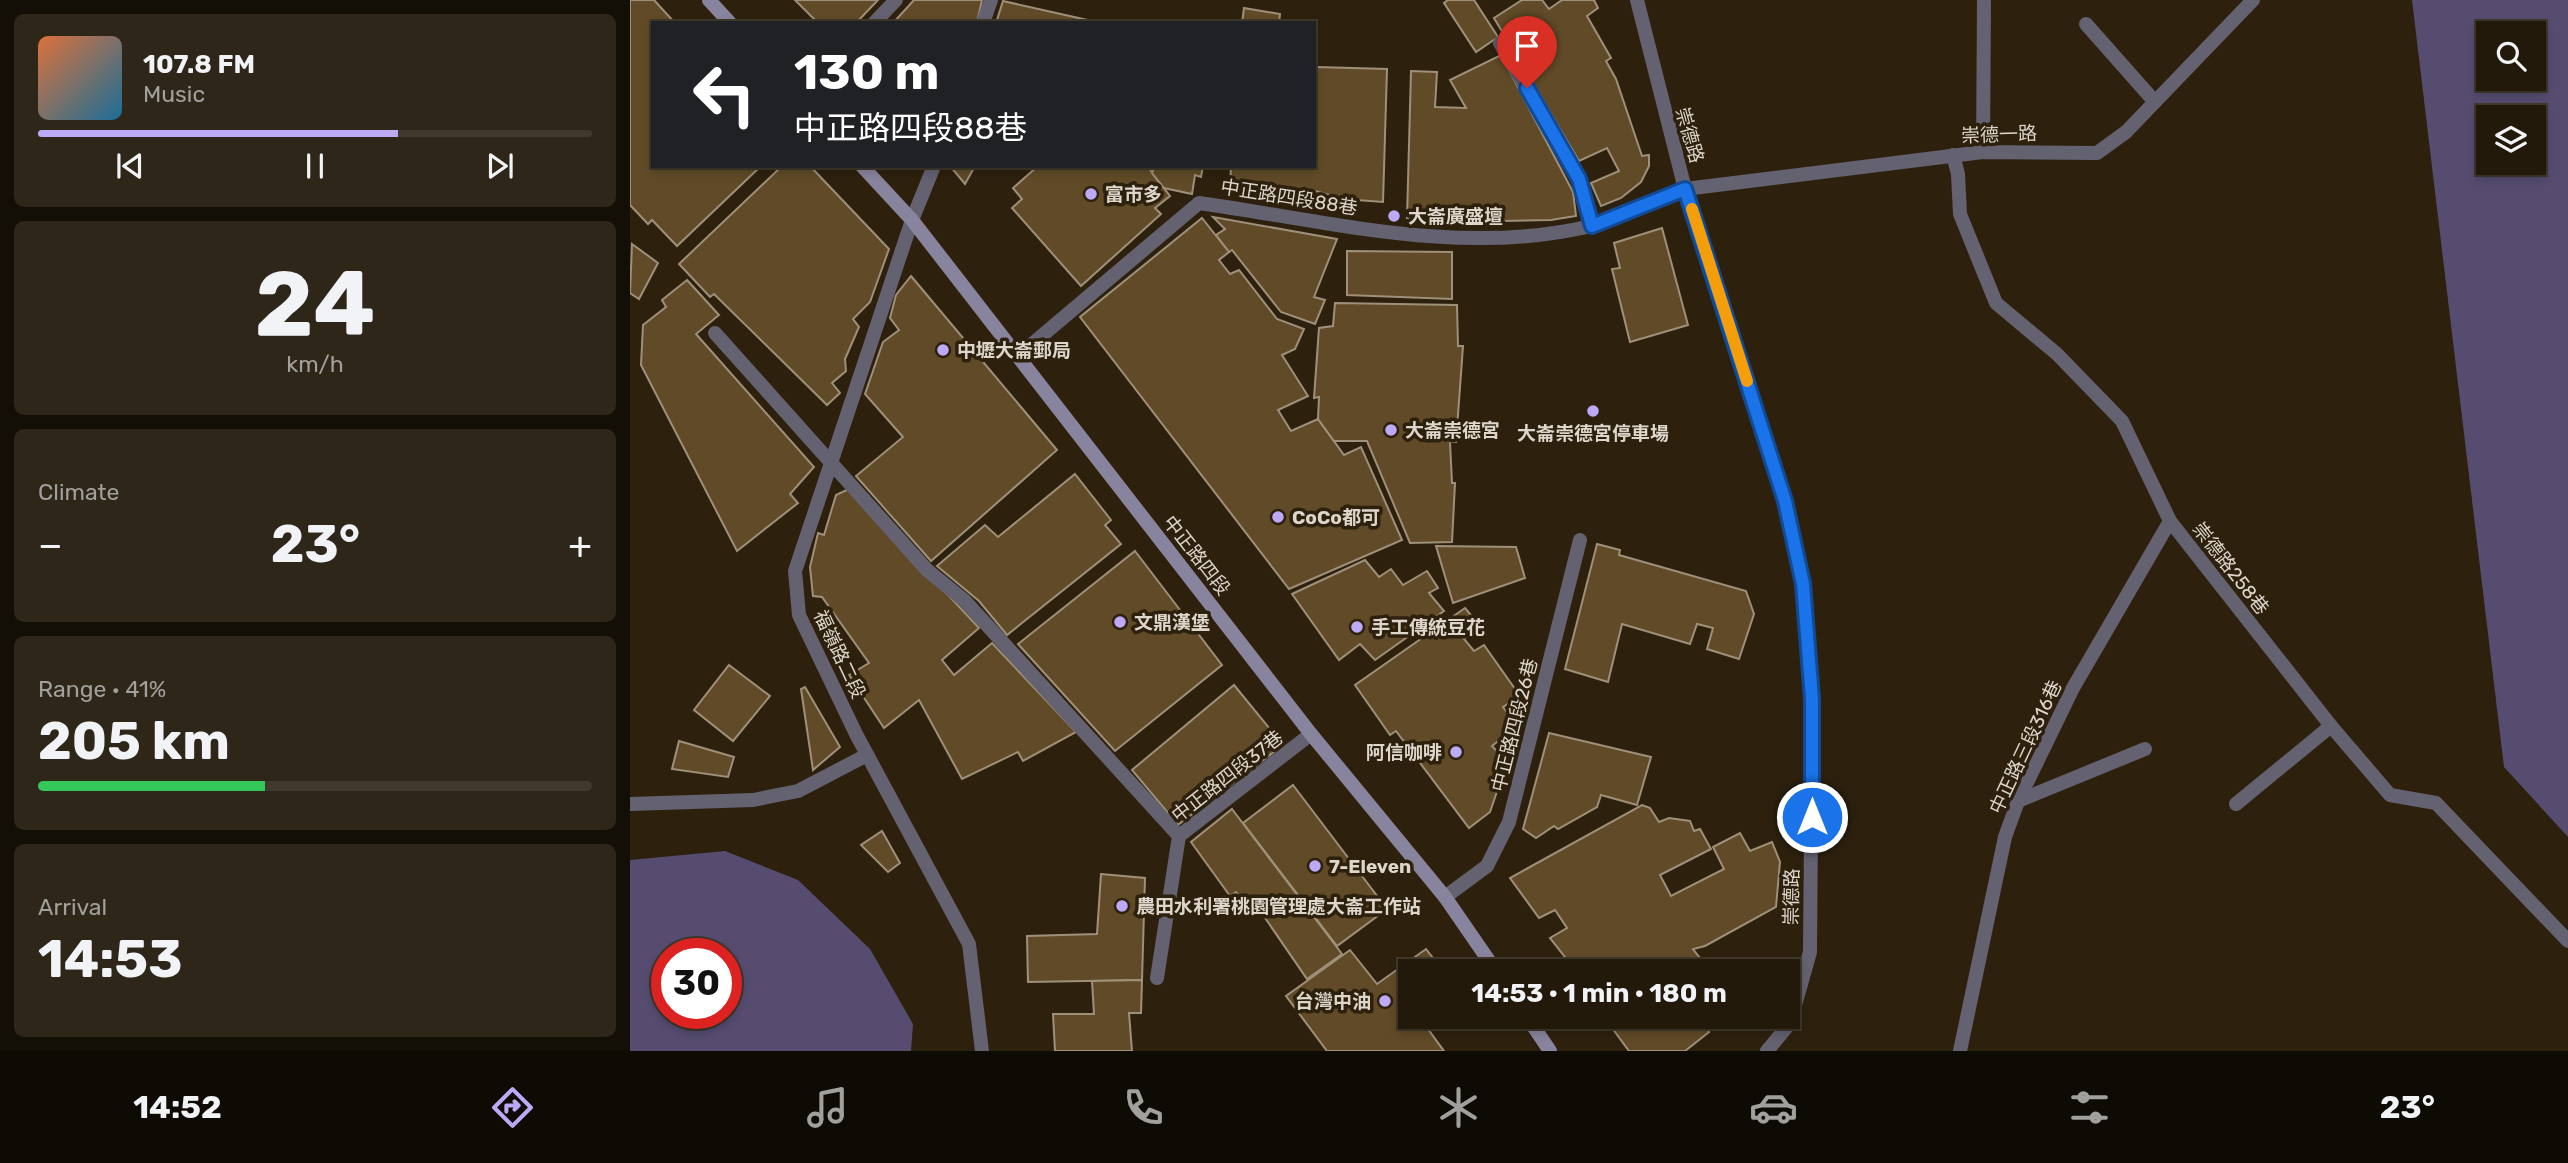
<!DOCTYPE html>
<meta charset="utf-8">
<style>
:root{--surface:#22190a;--page:#2e2618;--text:#f1f3f6;--muted:#a2a09c;--line:#3f382b;--accent:#bcaaf6}
body{margin:0;font-family:Rubik,"Noto Sans TC",sans-serif;background:var(--page);color:var(--text);height:100vh;display:flex;flex-direction:column;font-size:26px;white-space:nowrap}
*{box-sizing:border-box;margin:0}
p{font-size:23px;color:var(--muted)}
.icon{flex:none;width:38px;height:38px;fill:none;stroke:currentColor;stroke-width:2;stroke-linecap:round;stroke-linejoin:round}
.map{position:relative;flex:1;overflow:hidden}
.sheet{display:flex;flex-direction:column;gap:14px;padding:14px;background:#130e06;width:630px}
.sheet>*{flex:none}
.hud{position:absolute;left:21px;top:21px;width:665px;height:147px;border-radius:0px;box-shadow:0 4px 10px #0003,0 0 0 2px var(--line);background:#202124;color:#fff;overflow:hidden}
.tools{position:absolute;left:1846px;top:21px;display:grid;gap:14px}
.tools a{display:grid;place-items:center;width:70px;height:70px;border-radius:0px;background:var(--surface);box-shadow:0 4px 10px #0003,0 0 0 2px var(--line);font-size:35px}
.speed{position:absolute;left:21px;top:938px;display:flex;gap:14px;font-size:35px;font-weight:700;text-align:center}
.speed>*{display:grid;place-content:center;width:91px;height:91px;border-radius:50%;background:var(--surface);box-shadow:0 4px 10px #0003,0 0 0 2px var(--line);line-height:1}
.speed .limit{border:10px solid #d22;background:#fff;color:#111}
.pin{position:absolute;display:grid;place-items:center;width:60px;height:60px;color:#fff;margin:-72px -30px;border-radius:50% 50% 50% 0;rotate:-45deg;box-shadow:0 0 7px #0007}
.pin .icon{rotate:45deg}
.me{position:absolute;width:77px;margin:-38px;rotate:0deg;stroke-linejoin:round;filter:drop-shadow(0 0 5px #0008)}
.turn{display:flex;align-items:center;gap:24px;height:147px;padding:0 28px;font-size:32px}
.turn .icon{width:91px;height:91px;stroke-width:2.5}
.turn b{display:block;font-size:49px;line-height:60px}
.big{font-size:52px;font-weight:700;line-height:1.1}
.sheet .tile{flex:1;display:flex;flex-direction:column;justify-content:center;gap:10px;min-width:0;padding:0 24px;border-radius:10px;background:var(--page)}
.sheet .dial{align-items:center;gap:0}
.dial b{font-size:91px;line-height:1}
.song{display:flex;align-items:center;gap:21px}
.cover{width:84px;height:84px;border-radius:10px;background:linear-gradient(135deg,hsl(20 70% 55%),hsl(200 70% 35%))}
.played{height:7px;border-radius:4px;background:linear-gradient(90deg,var(--accent) 65%,var(--line) 65%)}
.keys{display:flex;justify-content:space-around;direction:ltr}
.heat{display:flex;justify-content:space-between;align-items:center;font-size:38px;direction:ltr}
.charge{height:10px;border-radius:5px;background:linear-gradient(90deg,#34c759 41%,var(--line) 0)}
.trip{position:absolute;left:768px;top:959px;width:402px;height:70px;border-radius:0px;background:var(--surface);box-shadow:0 4px 10px #0003,0 0 0 2px var(--line);font-weight:700;line-height:70px;text-align:center}
.menu{display:flex;height:112px;justify-content:space-around;align-items:center;background:#0e0a04;color:var(--muted)}
.menu .icon{width:49px;height:49px}
.menu .active{color:var(--accent)}
.menu b{font-size:32px;color:var(--text)}
main{display:flex;flex:1;min-height:0}
.map>svg:first-child{display:block}
.water{fill:#554c70;fill-rule:evenodd}
.building{fill:#604a27;stroke:#9f907a;stroke-width:2}
.lines{fill:none;stroke-linecap:round;stroke-linejoin:round}
.lane{stroke:#646171;stroke-width:14}
.street{stroke:#646171;stroke-width:14}
.secondary{stroke:#89849e;stroke-width:14}
.route-casing{stroke:#114b97;stroke-width:18}
.route{stroke:#1a73e8;stroke-width:12}
.slow{stroke:#f59e0b;stroke-width:12}
.poi-dot{fill:#bcaaf6;stroke:#2d210e;stroke-width:2.5}
.labels{text-anchor:middle;stroke-width:7;stroke-linejoin:round;paint-order:stroke}
.street-label{font-size:19px;fill:#ded6cb;stroke:#2d210e}
.poi-label{font-size:19px;font-weight:bold;fill:#ded6cb;stroke:#2d210e;text-anchor:start}
</style>
<main>
<section class="sheet">
<div class="tile">
<div class="song"><i class="cover"></i><div><b>107.8 FM</b><p>Music</p></div></div>
<div class="played"></div>
<div class="keys"><svg class="icon" aria-label="previous" viewBox="0 0 24 24"><path d="M18 5L8 12l10 7zM5 5v14"/></svg><svg class="icon" aria-label="pause" viewBox="0 0 24 24"><path d="M8 5v14M16 5v14"/></svg><svg class="icon" aria-label="next" viewBox="0 0 24 24"><path d="M6 5l10 7-10 7zM19 5v14"/></svg></div>
</div>
<div class="tile dial"><b>24</b><p>km/h</p></div>
<div class="tile"><p>Climate</p>
<div class="heat"><a>−</a><b class="big">23°</b><a>+</a></div>
</div>
<div class="tile"><p>Range · 41%</p><b class="big">205 km</b><div class="charge"></div></div>
<div class="tile"><p>Arrival</p><b class="big">14:53</b></div>
</section>
<div class="map">
<svg width="1938" height="1051" viewBox="0 0 1938 1051">
<rect width="100%" height="100%" fill="#2d210e"/>
<g class="water">
<path d="M 1782,0 L 1938,0 L 1938,837 L 1874,767 ZM 1858,33 L 1904,33 L 1904,79 L 1858,79 ZM 1858,117 L 1904,117 L 1904,163 L 1858,163 Z"/>
<path d="M 95,851 L 168,880 L 240,949 L 283,1024 L 281,1051 L 0,1051 L 0,860 ZM 37,954 L 96,954 L 96,1013 L 37,1013 Z"/>
</g>
<g class="building">
<polygon points="0,0 24,0 45,23 23,23 23,166 131,166 47,246 22,220 18,224 0,205"/>
<polygon points="165,0 248,0 226,23 188,23"/>
<polygon points="284,0 352,0 347,23 263,23"/>
<polygon points="818,0 844,0 868,37 846,52 814,3"/>
<polygon points="892,0 912,0 919,9 932,0 964,0 968,8 957,16 981,58 976,61 986,79 1012,156 1019,155 1019,166 1011,182 991,198 971,206 961,183 989,171 977,148 949,161 864,18"/>
<polygon points="373,1 462,21 461,23 366,23"/>
<polygon points="614,8 650,14 649,23 612,23"/>
<polygon points="871,55 943,192 946,216 921,220 823,222 777,218 781,71 807,72 805,107 836,108 820,80"/>
<polygon points="687,67 757,69 753,202 713,199 682,190 681,202 653,198 653,190 600,189 601,166 684,166"/>
<polygon points="152,166 180,166 259,249 240,302 223,319 229,327 215,359 216,371 202,383 210,393 197,405 84,294 80,297 49,264"/>
<polygon points="320,166 345,166 335,184"/>
<polygon points="408,166 517,166 540,196 525,208 531,214 451,286 382,208 392,199 383,188"/>
<polygon points="525,166 573,166 571,177 565,175 562,194 534,188 522,173"/>
<polygon points="583,217 707,239 684,297 695,300 685,324 651,312 602,250 599,252 586,235 595,229"/>
<polygon points="572,218 599,252 589,260 600,274 609,270 647,319 674,329 665,349 652,355 678,396 648,410 661,431 688,419 714,455 731,447 772,540 659,589 450,317"/>
<polygon points="1032,228 1058,325 1000,342 982,269 990,268 984,243"/>
<polygon points="2,244 28,263 9,299 0,293"/>
<polygon points="717,251 822,252 822,299 717,295"/>
<polygon points="281,276 427,450 301,561 226,476 273,437 235,394 253,342 269,330 260,318 266,295"/>
<polygon points="57,280 89,315 66,334 184,467 160,494 168,503 107,551 11,365 13,325 36,307 32,300"/>
<polygon points="705,303 827,305 828,346 833,346 826,442 820,442 822,483 825,483 822,542 780,543 737,441 704,441 688,419 689,397 684,398 689,328 703,326"/>
<polygon points="445,474 481,520 475,525 491,544 377,635 349,601 307,566 355,525 368,537"/>
<polygon points="219,489 349,628 312,660 324,675 362,643 446,732 393,761 388,752 332,779 289,700 254,728 219,675 239,663 192,597 183,596 180,567 188,533 194,535 206,495"/>
<polygon points="967,544 990,550 989,555 1116,591 1124,614 1109,659 1077,649 1083,628 1067,624 1060,644 992,624 978,682 935,669"/>
<polygon points="806,546 886,547 895,578 823,603"/>
<polygon points="505,551 592,665 485,751 388,644"/>
<polygon points="735,560 749,577 761,569 773,585 797,571 808,588 799,593 814,611 745,660 730,644 709,660 662,594"/>
<polygon points="835,608 850,626 834,639 844,651 854,645 890,696 873,707 887,726 862,746 877,762 860,812 839,828 766,731 760,735 725,685"/>
<polygon points="99,665 140,696 103,741 64,710"/>
<polygon points="604,685 653,745 548,825 502,770"/>
<polygon points="175,687 210,747 183,770 171,689"/>
<polygon points="919,733 1021,757 1007,805 971,795 967,807 928,829 924,826 906,838 893,829"/>
<polygon points="49,741 104,757 98,777 42,769"/>
<polygon points="663,785 757,909 707,946 613,823"/>
<polygon points="1012,805 1020,808 1029,822 1039,818 1060,821 1064,831 1070,829 1081,849 1030,875 1041,896 1094,869 1083,847 1110,833 1120,851 1142,842 1150,862 1146,907 1075,946 1063,949 1080,971 946,971 920,938 937,928 925,910 909,918 880,878"/>
<polygon points="602,809 712,954 677,979 631,912 624,916 606,892 600,896 561,842"/>
<polygon points="252,831 270,863 258,872 231,845"/>
<polygon points="471,874 515,878 512,980 398,982 397,936 467,934"/>
<polygon points="796,949 813,971 780,971 780,1017 792,1017 790,1018 814,1051 697,1051 656,996 720,950 747,984"/>
<polygon points="512,980 511,1013 499,1013 502,1051 425,1051 423,1014 464,1014 462,981"/>
<polygon points="974,1017 1068,1017 1079,1032 1055,1051 999,1051"/>
</g>
<g class="lines">
<g class="lane">
<polyline points="244,23 266,0"/>
<polyline points="1456,24 1525,102"/>
<polyline points="870,43 949,179 962,226"/>
<polyline points="1353,152 1354,0"/>
<polyline points="1323,155 1328,174 1330,214 1366,303 1427,354 1492,421 1540,521 1701,726 1760,795 1806,803 1938,941"/>
<polyline points="85,333 297,570 335,601 549,836"/>
<path d="M 388,356 L 569,203 C 698,221 831,257 961,226 C 992,218 1025,201 1055,189"/>
<polyline points="1388,801 1515,749"/>
<polyline points="1606,804 1701,726"/>
<polyline points="815,897 857,866 879,822 950,540"/>
<polyline points="527,978 549,836 681,734"/>
<polyline points="1330,1051 1375,837 1388,801 1443,688 1540,521"/>
</g>
<g class="street">
<polyline points="1007,0 1055,189 1155,501 1173,584 1182,699 1180,952 1160,1023 1137,1051"/>
<polyline points="353,23 361,0"/>
<polyline points="304,166 282,220 165,571 169,615 226,734 339,944 352,1051"/>
<polyline points="1055,189 1353,152 1467,153 1496,132 1623,0"/>
<polyline points="0,804 123,800 168,791 237,755"/>
</g>
<g class="secondary">
<polyline points="79,0 100,23"/>
<polyline points="232,166 282,220 681,734 815,897 866,971"/>
<polyline points="897,1017 920,1051"/>
</g>
</g>
<g class="lines">
<g class="route-casing">
<polyline id="route" points="897,88 949,179 962,226 1055,189 1155,501 1173,584 1182,699 1182,817"/>
</g>
<use href="#route" class="route"/>
<polyline class="slow" points="1062,209 1117,381"/>
</g>
<g class="poi-dot">
<circle cx="461" cy="194" r="7"/>
<circle cx="764" cy="216" r="7"/>
<circle cx="313" cy="350" r="7"/>
<circle cx="963" cy="411" r="7"/>
<circle cx="761" cy="430" r="7"/>
<circle cx="648" cy="517" r="7"/>
<circle cx="490" cy="622" r="7"/>
<circle cx="727" cy="627" r="7"/>
<circle cx="826" cy="752" r="7"/>
<circle cx="685" cy="866" r="7"/>
<circle cx="492" cy="906" r="7"/>
<circle cx="755" cy="1001" r="7"/>
</g>
<g class="labels">
<g class="street-label">
<text transform="translate(1369 134) rotate(-2)" y="7">崇德一路</text>
<text transform="translate(1060 135) rotate(74)" y="7">崇德路</text>
<text transform="translate(659 197) rotate(9)" y="7">中正路四段88巷</text>
<text transform="translate(567 555) rotate(52)" y="7">中正路四段</text>
<text transform="translate(1601 568) rotate(52)" y="7">崇德路258巷</text>
<text transform="translate(210 654) rotate(65)" y="7">福嶺路二段</text>
<text transform="translate(884 725) rotate(-76)" y="7">中正路四段26巷</text>
<text transform="translate(1395 747) rotate(-65)" y="7">中正路三段316巷</text>
<text transform="translate(597 776) rotate(-38)" y="7">中正路四段37巷</text>
<text transform="translate(1161 897) rotate(-89)" y="7">崇德路</text>
</g>
<g class="poi-label">
<text x="475" y="201">富市多</text>
<text x="778" y="223">大崙廣盛壇</text>
<text x="327" y="357">中壢大崙郵局</text>
<text x="775" y="437">大崙崇德宮</text>
<text x="963" y="440" text-anchor="middle">大崙崇德宮停車場</text>
<text x="662" y="524">CoCo都可</text>
<text x="504" y="629">文鼎漢堡</text>
<text x="741" y="634">手工傳統豆花</text>
<text x="812" y="759" text-anchor="end">阿信咖啡</text>
<text x="699" y="873">7-Eleven</text>
<text x="506" y="913">農田水利署桃園管理處大崙工作站</text>
<text x="741" y="1008" text-anchor="end">台灣中油</text>
</g>
</g>
</svg>
<div class="tools">
<a><svg class="icon" aria-label="search" viewBox="0 0 24 24"><circle cx="10" cy="10" r="6"/><path d="M15 15l6 6"/></svg></a>
<a><svg class="icon" aria-label="layers" viewBox="0 0 24 24"><path d="M12 4l9 5-9 5-9-5zM3 14l9 5 9-5"/></svg></a>
</div>
<div class="speed"><div class="limit">30</div></div>
<div class="pin" style="left:897px;top:88px;background:#d93025"><svg class="icon" aria-label="arrive" viewBox="0 0 24 24"><path d="M6 21V4h12l-3 4 3 4H6"/></svg></div>
<svg class="me" style="left:1182px;top:817px" viewBox="-20 -20 40 40"><circle r="17" fill="#1a73e8" stroke="#fff" stroke-width="3"/><path d="M0-11L8 9 0 5-8 9z" fill="#fff"/></svg>
<div class="trip">14:53 · 1 min · 180 m</div>
<div class="hud">
<div class="turn"><svg class="icon" aria-label="left" viewBox="0 0 24 24"><path d="M17 20v-9H6M10 6l-5 5 5 5"/></svg><div><b>130 m</b>中正路四段88巷</div></div>
</div>
</div>
</main>
<nav class="menu">
<b>14:52</b>
<svg class="icon active" aria-label="directions" viewBox="0 0 24 24"><path d="M12 3l9 9-9 9-9-9zM9 14v-3h6M13 9l2 2-2 2"/></svg>
<svg class="icon" aria-label="music" viewBox="0 0 24 24"><path d="M9 18V5l10-2v13"/><circle cx="6" cy="18" r="3"/><circle cx="16" cy="16" r="3"/></svg>
<svg class="icon" aria-label="phone" viewBox="0 0 24 24"><path d="M5 4h4l2 5-3 2q2 4 5 5l2-3 5 2v4C11 20 4 13 5 4z"/></svg>
<svg class="icon" aria-label="climate" viewBox="0 0 24 24"><path d="M12 3v18M4 7l16 10M4 17L20 7"/></svg>
<svg class="icon" aria-label="car" viewBox="0 0 24 24"><path d="M5 17H2v-5l4-1 3-4h7l3 4 3 1v5h-3M9 17h6M6 11h13"/><circle cx="7" cy="17" r="2"/><circle cx="17" cy="17" r="2"/></svg>
<svg class="icon" aria-label="filters" viewBox="0 0 24 24"><path d="M4 7h16M4 17h16"/><circle cx="9" cy="7" r="2"/><circle cx="15" cy="17" r="2"/></svg>
<b>23°</b>
</nav>
